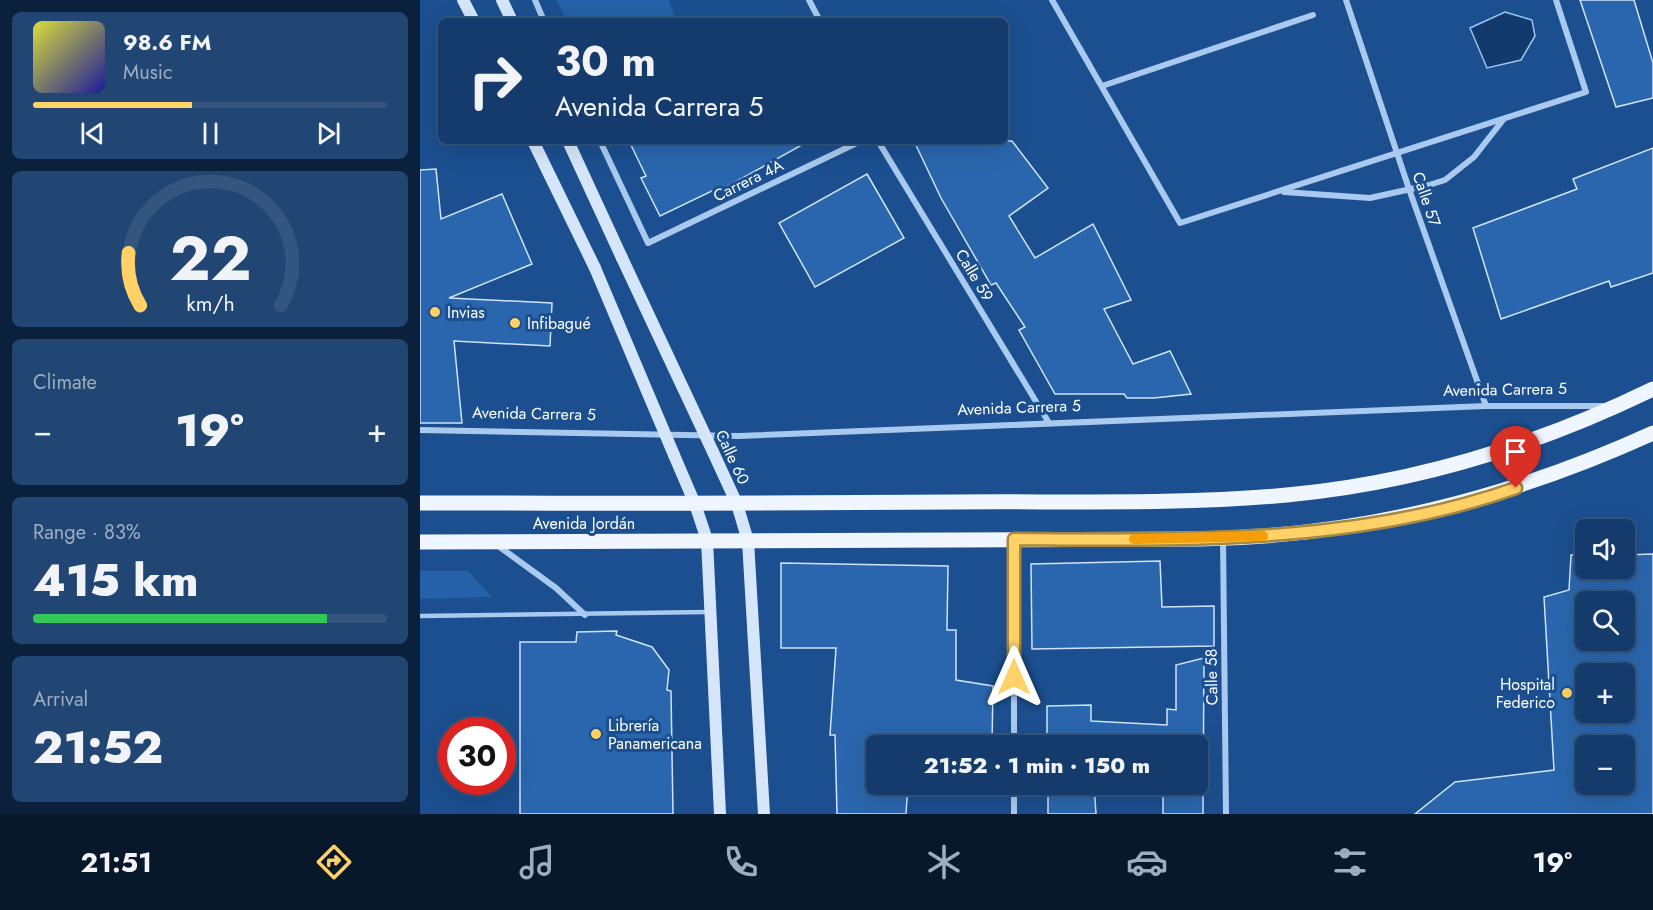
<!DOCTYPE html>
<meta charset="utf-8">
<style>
:root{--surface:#143b6b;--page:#214673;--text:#f1f3f6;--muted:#9dadc1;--line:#33557e;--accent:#ffd166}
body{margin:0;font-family:Jost,sans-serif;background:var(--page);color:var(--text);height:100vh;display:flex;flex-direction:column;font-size:22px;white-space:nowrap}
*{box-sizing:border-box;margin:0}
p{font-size:20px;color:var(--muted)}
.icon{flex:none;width:33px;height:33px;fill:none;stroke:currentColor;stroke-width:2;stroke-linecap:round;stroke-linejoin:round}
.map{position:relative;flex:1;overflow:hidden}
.panel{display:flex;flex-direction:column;gap:12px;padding:12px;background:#0b203b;width:420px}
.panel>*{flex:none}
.hud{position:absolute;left:18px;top:18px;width:570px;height:126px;border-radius:9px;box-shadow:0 6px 24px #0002,0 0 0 2px var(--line);background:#143b6b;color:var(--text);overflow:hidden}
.fabs{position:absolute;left:1155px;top:519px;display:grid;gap:12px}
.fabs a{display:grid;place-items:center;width:60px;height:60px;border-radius:9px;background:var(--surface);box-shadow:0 6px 24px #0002,0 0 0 2px var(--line);font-size:30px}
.speed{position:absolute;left:18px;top:717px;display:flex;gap:12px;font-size:30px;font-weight:700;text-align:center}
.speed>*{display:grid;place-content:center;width:78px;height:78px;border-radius:50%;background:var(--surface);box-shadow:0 6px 24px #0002,0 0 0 2px var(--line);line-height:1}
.speed .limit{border:9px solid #d22;background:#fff;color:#111}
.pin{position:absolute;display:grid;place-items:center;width:51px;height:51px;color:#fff;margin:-62px -26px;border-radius:50% 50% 50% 0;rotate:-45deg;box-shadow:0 0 6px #0007}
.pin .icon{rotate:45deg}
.me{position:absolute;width:66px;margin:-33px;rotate:0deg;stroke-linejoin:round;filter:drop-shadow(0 0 4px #0008)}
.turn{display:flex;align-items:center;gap:21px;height:126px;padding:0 18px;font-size:27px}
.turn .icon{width:78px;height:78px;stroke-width:2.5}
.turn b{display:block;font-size:42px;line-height:51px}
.big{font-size:45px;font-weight:800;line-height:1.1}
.panel .tile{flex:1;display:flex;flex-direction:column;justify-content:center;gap:9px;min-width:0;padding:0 21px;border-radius:9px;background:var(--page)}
.panel .dial{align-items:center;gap:0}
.dial svg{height:156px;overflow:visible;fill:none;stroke:var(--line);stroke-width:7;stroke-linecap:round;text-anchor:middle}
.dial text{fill:var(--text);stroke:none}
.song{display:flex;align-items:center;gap:18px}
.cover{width:72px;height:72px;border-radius:9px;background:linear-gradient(135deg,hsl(60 70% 55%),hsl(240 70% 35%))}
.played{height:6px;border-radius:3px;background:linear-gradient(90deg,var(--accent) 45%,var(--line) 45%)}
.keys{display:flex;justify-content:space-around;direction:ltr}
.heat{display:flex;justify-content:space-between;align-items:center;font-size:33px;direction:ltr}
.charge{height:9px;border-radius:4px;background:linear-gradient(90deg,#34c759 83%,var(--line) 0)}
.trip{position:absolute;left:446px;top:735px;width:342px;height:60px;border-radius:9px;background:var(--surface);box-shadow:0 6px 24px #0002,0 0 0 2px var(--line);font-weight:800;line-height:60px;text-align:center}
.dock{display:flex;height:96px;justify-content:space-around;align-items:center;background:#08182b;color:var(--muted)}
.dock .icon{width:42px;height:42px}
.dock .selected{color:var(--accent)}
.dock b{font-size:27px;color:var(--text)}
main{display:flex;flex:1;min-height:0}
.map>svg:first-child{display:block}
.green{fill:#2461a8}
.water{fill:#123a6d;stroke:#9cc4f0;stroke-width:1.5}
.building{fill:#2a66ad;stroke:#cfe3fa;stroke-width:1.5;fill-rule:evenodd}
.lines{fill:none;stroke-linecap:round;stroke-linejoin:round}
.lane{stroke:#a9c9ee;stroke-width:4.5}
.street{stroke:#a9c9ee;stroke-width:6}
.secondary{stroke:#d6e6fa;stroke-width:12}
.primary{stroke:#f0f6ff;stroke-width:15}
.secondary-bridge{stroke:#d6e6fa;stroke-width:12}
.route-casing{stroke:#a68842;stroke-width:15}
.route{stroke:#ffd166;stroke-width:10}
.slow{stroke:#f59e0b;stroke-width:10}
.poi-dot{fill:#ffd166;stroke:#1b4f8f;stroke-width:2}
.labels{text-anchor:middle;stroke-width:6;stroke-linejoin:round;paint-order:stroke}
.street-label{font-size:16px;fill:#fff;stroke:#1b4f8f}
.poi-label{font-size:16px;fill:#fff;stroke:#1b4f8f;text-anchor:start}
</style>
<main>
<section class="panel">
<div class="tile">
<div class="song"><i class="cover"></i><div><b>98.6 FM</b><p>Music</p></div></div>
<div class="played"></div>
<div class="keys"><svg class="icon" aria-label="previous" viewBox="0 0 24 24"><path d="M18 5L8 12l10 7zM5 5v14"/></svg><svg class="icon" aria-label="pause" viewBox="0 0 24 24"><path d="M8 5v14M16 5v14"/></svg><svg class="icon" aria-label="next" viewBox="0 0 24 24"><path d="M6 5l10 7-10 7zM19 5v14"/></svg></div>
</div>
<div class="tile dial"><svg viewBox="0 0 100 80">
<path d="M14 69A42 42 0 1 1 86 69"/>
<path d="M14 69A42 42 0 0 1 8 42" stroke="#ffd166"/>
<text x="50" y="56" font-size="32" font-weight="700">22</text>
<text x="50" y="72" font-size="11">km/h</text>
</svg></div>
<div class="tile"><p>Climate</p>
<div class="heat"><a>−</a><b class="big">19°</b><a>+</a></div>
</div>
<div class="tile"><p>Range · 83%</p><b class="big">415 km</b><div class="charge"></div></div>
<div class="tile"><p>Arrival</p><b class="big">21:52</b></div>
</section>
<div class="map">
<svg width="1233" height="814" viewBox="0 0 1233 814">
<rect width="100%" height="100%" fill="#1b4f8f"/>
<g class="green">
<polygon points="136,0 249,0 256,21 147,21"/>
<polygon points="0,571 48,571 72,597 0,599"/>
</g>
<polygon class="water" points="1085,12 1112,20 1115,36 1101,60 1067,68 1050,28"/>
<g class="building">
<polygon points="1160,0 1214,0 1233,63 1233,98 1196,107"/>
<polygon points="209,141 389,141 301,190 300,187 240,216 221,178 226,176"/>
<polygon points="494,141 592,141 628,188 589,216 615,258 673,224 711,300 684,309 713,364 750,351 771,394 734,398 707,398 704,394 635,394 599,330 605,327 576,283 571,285 521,198"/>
<polygon points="1233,148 1233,273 1191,287 1189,281 1081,319 1053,228 1157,189 1153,179"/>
<polygon points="16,169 21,219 82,194 112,264 29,298 132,303 130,346 34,341 42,423 0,423 0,170"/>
<polygon points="447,174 484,238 395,287 359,223"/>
<path d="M 1233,554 L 1233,814 L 995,814 L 1035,782 L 1134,770 L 1124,597 L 1149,590 L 1151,555 L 1166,555 L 1166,568 L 1204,568 L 1204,555 ZM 1166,602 L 1204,602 L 1204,640 L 1166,640 ZM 1166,674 L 1204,674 L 1204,712 L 1166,712 ZM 1166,746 L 1204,746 L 1204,784 L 1166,784 Z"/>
<polygon points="740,561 742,607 794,606 794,646 612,649 611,564"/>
<polygon points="361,563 528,566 527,630 536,630 536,680 573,686 572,746 456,746 456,784 488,784 486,814 417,814 415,735 410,735 416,648 361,648"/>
<polygon points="197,631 196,635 232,647 249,670 247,690 251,691 253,814 100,814 100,642 156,642 157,632"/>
<polygon points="784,658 783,814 743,814 743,784 777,784 777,746 627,746 627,706 671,705 671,721 747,725 747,709 756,710 756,665"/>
<polygon points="628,784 674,784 676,814 628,814"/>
</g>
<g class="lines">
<polyline class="lane" points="0,616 288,612"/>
<g class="street">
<polyline points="115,0 124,21"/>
<polyline points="389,0 400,21"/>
<polyline points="632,0 760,223 1166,92 1136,0"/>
<polyline points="926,0 989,189 1066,406"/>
<polyline points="682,86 893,15"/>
<polyline points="180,141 228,243 441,141"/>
<polyline points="458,141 629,423"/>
<polyline points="864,192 950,198 1009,185 1025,180 1054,157 1083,120"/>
<polyline points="0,430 319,436 1066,406 1183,406"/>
<polyline points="594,539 594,746"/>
<polyline points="803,539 806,814"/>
<polyline points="77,545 136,588 165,615"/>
<polyline points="594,784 594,814"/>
</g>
<g class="secondary">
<polyline points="43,0 54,21"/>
<polyline points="82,0 92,21"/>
<polyline points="113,141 175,268"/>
<polyline points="148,141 202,258"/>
<polyline points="293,452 317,504 328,541 344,814"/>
<polyline points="254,455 275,504 287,540 300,814"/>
</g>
<g class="primary">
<path d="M 0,503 C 178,503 356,504 534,502 C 644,501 757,505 867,495 C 995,483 1118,445 1233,389"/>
<path d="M 0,542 L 781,539 C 941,536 1088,499 1233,433"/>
</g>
<g class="secondary-bridge">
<polyline points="202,258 293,452"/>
<polyline points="175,268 254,455"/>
</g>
</g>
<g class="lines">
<g class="route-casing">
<path id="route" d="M 594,677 L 594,539 C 762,540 935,545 1096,488"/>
</g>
<use href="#route" class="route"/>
<polyline class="slow" points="714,539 843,536"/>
</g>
<g class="poi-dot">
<circle cx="15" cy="312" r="6"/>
<circle cx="95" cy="323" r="6"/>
<circle cx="1147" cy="693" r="6"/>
<circle cx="176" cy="734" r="6"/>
</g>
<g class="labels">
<g class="street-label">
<text transform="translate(328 180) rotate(-26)" y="6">Carrera 4A</text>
<text transform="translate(1007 199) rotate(71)" y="6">Calle 57</text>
<text transform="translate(555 275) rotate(59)" y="6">Calle 59</text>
<text transform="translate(1085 389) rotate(-1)" y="6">Avenida Carrera 5</text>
<text transform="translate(599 407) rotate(-2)" y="6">Avenida Carrera 5</text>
<text transform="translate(114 413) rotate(1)" y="6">Avenida Carrera 5</text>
<text transform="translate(313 457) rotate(65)" y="6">Calle 60</text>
<text x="164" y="529">Avenida Jordán</text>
<text transform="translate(791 677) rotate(-91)" y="6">Calle 58</text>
</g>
<g class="poi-label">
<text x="27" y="318">Invias</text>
<text x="107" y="329">Infibagué</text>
<text x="1135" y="690" text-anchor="end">Hospital<tspan x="1135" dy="18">Federico</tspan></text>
<text x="188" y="731">Librería<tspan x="188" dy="18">Panamericana</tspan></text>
</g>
</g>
</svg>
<div class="fabs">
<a><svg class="icon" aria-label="sound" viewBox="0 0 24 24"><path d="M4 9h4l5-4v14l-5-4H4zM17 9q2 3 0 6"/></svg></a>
<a><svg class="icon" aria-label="search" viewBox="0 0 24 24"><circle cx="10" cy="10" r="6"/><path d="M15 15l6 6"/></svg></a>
<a>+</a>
<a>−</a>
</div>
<div class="speed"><div class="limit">30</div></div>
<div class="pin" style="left:1096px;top:488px;background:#d93025"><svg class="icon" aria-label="arrive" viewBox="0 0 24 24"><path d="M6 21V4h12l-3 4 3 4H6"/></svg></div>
<svg class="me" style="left:594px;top:677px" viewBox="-20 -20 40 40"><path d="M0-17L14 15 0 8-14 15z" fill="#ffd166" stroke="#fff" stroke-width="4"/></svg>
<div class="trip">21:52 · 1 min · 150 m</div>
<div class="hud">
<div class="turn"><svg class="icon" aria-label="right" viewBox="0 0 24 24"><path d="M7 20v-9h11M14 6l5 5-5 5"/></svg><div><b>30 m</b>Avenida Carrera 5</div></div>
</div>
</div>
</main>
<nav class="dock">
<b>21:51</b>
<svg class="icon selected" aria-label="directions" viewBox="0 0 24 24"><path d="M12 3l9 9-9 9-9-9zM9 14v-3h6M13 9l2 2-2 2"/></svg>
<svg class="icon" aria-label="music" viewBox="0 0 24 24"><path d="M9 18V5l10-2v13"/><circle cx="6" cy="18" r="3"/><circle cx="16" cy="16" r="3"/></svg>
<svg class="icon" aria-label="phone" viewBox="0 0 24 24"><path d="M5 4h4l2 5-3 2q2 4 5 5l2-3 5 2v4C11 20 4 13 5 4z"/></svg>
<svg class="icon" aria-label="climate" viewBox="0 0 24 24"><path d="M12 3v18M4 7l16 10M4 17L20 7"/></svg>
<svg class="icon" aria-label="car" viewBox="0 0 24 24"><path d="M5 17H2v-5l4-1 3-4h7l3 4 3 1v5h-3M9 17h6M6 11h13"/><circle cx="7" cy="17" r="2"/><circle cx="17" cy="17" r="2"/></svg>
<svg class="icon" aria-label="filters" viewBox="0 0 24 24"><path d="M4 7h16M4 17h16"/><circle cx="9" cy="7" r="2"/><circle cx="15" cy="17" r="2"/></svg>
<b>19°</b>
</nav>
